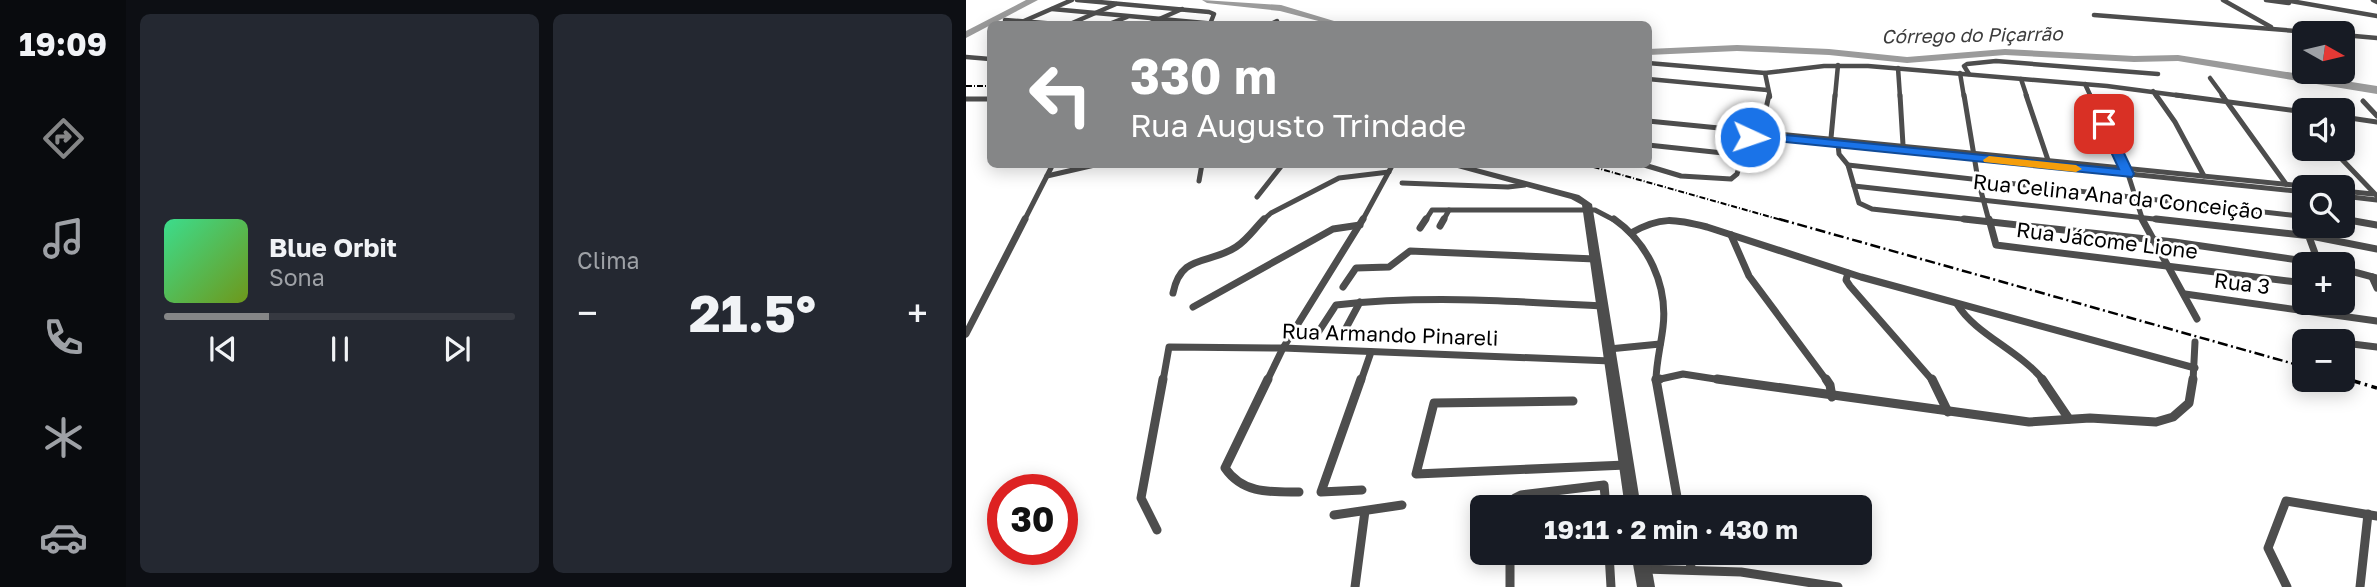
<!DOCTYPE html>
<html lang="pt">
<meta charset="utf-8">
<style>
:root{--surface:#171b24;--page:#242831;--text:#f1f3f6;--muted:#9ea1a6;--line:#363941;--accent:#858687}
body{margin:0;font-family:"Golos Text",sans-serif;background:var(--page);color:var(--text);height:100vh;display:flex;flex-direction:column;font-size:26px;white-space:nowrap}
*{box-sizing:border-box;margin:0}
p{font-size:23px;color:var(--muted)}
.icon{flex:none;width:38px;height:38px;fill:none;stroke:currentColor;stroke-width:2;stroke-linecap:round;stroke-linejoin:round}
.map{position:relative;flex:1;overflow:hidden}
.side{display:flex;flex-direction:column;gap:14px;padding:14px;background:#0d0f14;width:840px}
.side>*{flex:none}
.banner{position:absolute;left:21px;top:21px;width:665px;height:147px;border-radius:10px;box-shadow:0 4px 18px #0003;background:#858687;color:#fff;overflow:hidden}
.needle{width:46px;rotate:98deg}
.tools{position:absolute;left:1326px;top:21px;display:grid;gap:14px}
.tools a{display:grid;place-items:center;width:63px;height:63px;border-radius:10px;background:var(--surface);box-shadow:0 4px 18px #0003;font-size:35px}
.speed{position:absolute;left:21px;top:474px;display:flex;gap:14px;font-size:35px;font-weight:700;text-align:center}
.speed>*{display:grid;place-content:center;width:91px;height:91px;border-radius:50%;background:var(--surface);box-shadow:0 4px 18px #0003;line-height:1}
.speed .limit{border:10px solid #d22;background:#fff;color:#111}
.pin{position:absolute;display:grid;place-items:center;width:60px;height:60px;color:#fff;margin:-30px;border-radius:14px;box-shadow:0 4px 10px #0006}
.me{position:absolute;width:77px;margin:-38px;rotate:93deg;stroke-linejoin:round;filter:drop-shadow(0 0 5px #0008)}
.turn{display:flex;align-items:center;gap:24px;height:147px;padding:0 28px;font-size:32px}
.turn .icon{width:91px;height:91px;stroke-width:2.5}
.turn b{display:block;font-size:49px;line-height:60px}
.big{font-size:52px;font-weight:700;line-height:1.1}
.side .card{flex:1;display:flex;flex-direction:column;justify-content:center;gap:10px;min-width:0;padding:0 24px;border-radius:10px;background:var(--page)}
.song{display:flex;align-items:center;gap:21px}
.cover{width:84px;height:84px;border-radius:10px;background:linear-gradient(135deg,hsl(150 70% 55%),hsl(80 70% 35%))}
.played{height:7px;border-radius:4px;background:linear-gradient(90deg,var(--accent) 30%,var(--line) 30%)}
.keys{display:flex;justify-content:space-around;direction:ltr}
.heat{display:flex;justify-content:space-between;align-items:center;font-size:38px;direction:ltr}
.side .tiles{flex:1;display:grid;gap:14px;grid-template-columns:repeat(2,1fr)}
.trip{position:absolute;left:504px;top:495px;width:402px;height:70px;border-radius:10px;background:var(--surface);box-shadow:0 4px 18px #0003;font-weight:700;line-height:70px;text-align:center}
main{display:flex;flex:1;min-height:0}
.dock{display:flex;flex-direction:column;width:126px;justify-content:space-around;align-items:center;background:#090b0e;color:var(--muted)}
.dock .icon{width:49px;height:49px}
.dock .current{color:var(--accent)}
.dock b{font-size:32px;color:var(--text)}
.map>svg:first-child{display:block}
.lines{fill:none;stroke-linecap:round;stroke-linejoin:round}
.river{fill:#9b9b9b;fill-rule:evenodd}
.minor-far3{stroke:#4d4d4d;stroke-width:4.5}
.minor-far2{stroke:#4d4d4d;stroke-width:5}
.minor-far1{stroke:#4d4d4d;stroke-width:7}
.minor{stroke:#4d4d4d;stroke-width:9}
.tertiary{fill:#4d4d4d;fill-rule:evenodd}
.rail-far2{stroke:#000;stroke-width:2;stroke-dasharray:6 2 1 2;stroke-linecap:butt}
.rail-far1{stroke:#000;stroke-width:2.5;stroke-dasharray:10 3.5 2 3.5;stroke-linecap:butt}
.rail{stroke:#000;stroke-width:3.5;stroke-dasharray:14 4.5 2.5 4.5;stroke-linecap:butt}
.route{fill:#1a73e8;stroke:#114b97;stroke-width:2}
.slow{fill:#f59e0b}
.labels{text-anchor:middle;stroke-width:6;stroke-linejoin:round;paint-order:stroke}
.far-water-label{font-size:19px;font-style:italic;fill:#3c3c3c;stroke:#fff}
.street-label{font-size:21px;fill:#000;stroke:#fff}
</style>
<main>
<nav class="dock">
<b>19:09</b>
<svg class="icon current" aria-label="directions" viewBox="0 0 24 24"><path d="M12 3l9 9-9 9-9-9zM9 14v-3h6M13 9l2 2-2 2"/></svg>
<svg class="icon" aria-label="music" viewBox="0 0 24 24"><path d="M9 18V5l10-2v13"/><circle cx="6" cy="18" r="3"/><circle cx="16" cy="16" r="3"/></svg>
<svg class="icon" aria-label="phone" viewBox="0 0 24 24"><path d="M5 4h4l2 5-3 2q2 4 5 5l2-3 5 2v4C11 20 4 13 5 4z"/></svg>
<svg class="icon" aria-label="climate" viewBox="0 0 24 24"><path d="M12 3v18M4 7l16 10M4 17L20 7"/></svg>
<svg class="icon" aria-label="car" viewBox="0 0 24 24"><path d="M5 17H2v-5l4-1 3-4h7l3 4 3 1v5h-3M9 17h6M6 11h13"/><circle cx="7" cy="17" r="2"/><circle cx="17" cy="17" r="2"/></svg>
</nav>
<section class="side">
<div class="tiles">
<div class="card">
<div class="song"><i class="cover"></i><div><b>Blue Orbit</b><p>Sona</p></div></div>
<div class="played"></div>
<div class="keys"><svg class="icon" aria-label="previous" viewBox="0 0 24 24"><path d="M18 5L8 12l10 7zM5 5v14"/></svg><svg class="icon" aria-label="pause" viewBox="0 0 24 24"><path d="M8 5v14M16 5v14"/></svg><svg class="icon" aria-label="next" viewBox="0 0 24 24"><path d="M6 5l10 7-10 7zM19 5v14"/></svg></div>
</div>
<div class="card"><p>Clima</p>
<div class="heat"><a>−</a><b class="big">21.5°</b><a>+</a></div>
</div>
</div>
</section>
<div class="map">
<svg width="1411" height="587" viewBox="0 0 1411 587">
<rect width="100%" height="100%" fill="#fff"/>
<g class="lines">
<g class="river">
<polygon points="60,0 72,0 0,38 0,31"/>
<polygon points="236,0 315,5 378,24 364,24 314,11 241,3"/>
<polygon points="771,45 863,49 941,57 1039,49 1168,56 1212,55 1411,86 1411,94 1212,61 1168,62 1039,55 941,63 863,55 771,51 682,55 682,49"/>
</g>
<g class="minor-far3">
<polyline points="111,0 243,12 248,14 244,24"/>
<polyline points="1257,0 1305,27"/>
<polyline points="1300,0 1323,3"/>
<polyline points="1319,0 1411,16"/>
<polyline points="1407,0 1411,2"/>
<polyline points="86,9 250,24"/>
<polyline points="1128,15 1356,33"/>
<polyline points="39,20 91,24"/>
<polyline points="58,21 106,0"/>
<polyline points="104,24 150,4"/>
<polyline points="143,24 161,17"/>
<polyline points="182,24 216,9"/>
<polyline points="305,24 311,21"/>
<polyline points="1377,35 1411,38"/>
<polyline points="0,57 24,59"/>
<polyline points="682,63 799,73 858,66 902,66 1141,86 1224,97"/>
<polyline points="932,68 934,97"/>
<polyline points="799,73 804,97"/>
<polyline points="994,73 998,97"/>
<polyline points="1003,74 998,66 1001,64 1030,61 1192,74"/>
<polyline points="1244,78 1258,97"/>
<polyline points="682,79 801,90"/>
<polyline points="1055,79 1061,97"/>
<polyline points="1119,84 1125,97"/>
<polyline points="1187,91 1191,97"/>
<polyline points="869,97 872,65"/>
</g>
<g class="minor-far2">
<polyline points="934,95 937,145"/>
<polyline points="998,95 1012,180 1023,221"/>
<polyline points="1060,95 1082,160"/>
<polyline points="1124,95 1162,174 1177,221"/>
<polyline points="1190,95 1209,122 1238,176"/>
<polyline points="1210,95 1339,112"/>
<polyline points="1256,95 1320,184"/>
<polyline points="0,99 24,99"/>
<polyline points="1397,101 1411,116"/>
<polyline points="1377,117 1411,122"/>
<polyline points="682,121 1347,187"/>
<polyline points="795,131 803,95"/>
<polyline points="803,137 1339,192"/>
<polyline points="865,138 869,95"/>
<polyline points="872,144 873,154 882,165 893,203 906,209 1014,221"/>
<polyline points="682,145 776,155"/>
<polyline points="1366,149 1411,196"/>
<polyline points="675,164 715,176 765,179 771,174 780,141 794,132"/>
<polyline points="882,165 1334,216"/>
<polyline points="81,176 133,164"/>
<polyline points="233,181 236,164"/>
<polyline points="436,183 542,187 559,185"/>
<polyline points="888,186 1206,221"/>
<polyline points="1377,191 1407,194"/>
<polyline points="1377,196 1411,200"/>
<polyline points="291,197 317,164"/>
<polyline points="1333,210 1339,211"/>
<polyline points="1377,219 1387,221"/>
<polyline points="58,221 87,164"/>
<polyline points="296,221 305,213 373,178 423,172"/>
<polyline points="396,221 427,164"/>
<polyline points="459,221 466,210 629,210 650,221"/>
<polyline points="477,221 483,210"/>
</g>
<g class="minor-far1">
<path d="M 648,219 C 682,243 702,285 697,327 C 695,345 690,363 690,381"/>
<polyline points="998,219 1208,242 1360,264"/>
<polyline points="1023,219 1030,245 1339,283"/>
<polyline points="1176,219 1231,319"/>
<polyline points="1190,219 1345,236 1411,249"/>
<polyline points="1377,219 1411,225"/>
<polyline points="474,226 478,219"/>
<polyline points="1339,226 1353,264"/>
<polyline points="454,228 460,219"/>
<path d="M 665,233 C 695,216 708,219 741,227 L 895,277 L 1229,368"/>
<polyline points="765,235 783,276 861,381"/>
<polyline points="1377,269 1411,278"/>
<polyline points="882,273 880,280 884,286 967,381"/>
<polyline points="1406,277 1411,288"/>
<polyline points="377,287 390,268 423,267 444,251 629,259"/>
<path d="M 207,293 C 215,253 243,265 270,247 C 281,240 289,228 298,219"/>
<polyline points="1219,294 1411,321"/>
<path d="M 991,304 C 1009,334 1053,350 1078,381"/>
<polyline points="227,307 367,229 394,225"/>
<polyline points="380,328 394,302"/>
<path d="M 353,331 L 370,305 C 459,295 546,301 635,306"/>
<polyline points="0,334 59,219"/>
<polyline points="1378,343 1411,347"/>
<polyline points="643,349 694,344"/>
<polyline points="690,380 717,374 762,381"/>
<polyline points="197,381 203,347 317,348 645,361"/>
<polyline points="301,381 317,348 397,219"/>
<polyline points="395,381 405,352"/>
<polyline points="1227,381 1229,342"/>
</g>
<g class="minor">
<path d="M 302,379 L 259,468 C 277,494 304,492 333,492"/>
<polyline points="395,379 355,492 396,490"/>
<polyline points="690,379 713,508"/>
<polyline points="751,379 1063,422 1124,418 1190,422 1207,417 1223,403 1227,379"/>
<polyline points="860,379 864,385 866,397"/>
<polyline points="966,379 982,412"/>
<polyline points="1076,379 1103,419"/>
<polyline points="690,380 694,379"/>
<polyline points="607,401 468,403 450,474 660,465"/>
<polyline points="544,508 549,498 555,495 638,485 640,508"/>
<polyline points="368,515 436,505"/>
<polyline points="191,530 175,498 197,379"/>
<polyline points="544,553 544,587"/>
<polyline points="643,553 645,587"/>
<polyline points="722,553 725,567"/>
<polyline points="678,569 775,572 872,587"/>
<polyline points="389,587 399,511"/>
<polyline points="1321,587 1302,548 1320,501 1411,516"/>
<polyline points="1394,587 1402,514"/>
</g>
<g class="tertiary">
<polygon points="477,164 495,164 613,195 626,204 675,508 659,508 616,205 605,199"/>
<polygon points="665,553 683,553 689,587 671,587"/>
</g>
<g class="rail-far2">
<polyline points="0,86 24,86"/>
<polyline points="617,164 819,221"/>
</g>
<g class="rail-far1">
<polyline points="813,219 1339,367"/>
<polyline points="1377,378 1387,381"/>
</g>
<polyline class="rail" points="1381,379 1411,388"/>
</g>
<polygon class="route" points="1138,120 1144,124 1168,174 1166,177 790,139 784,141 778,137 789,132 1153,169 1132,124"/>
<polygon class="slow" points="1023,156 1110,165 1116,169 1110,172 1018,162 1017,160"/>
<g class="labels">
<g class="far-water-label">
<text transform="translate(1006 35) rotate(-1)" y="7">Córrego do Piçarrão</text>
</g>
<g class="street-label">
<text transform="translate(1152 197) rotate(6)" y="7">Rua Celina Ana da Conceição</text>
<text transform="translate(1141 241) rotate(7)" y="7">Rua Jácome Lione</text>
<text transform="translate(1276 284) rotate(7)" y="7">Rua 3</text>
<text transform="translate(424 335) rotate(2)" y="7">Rua Armando Pinareli</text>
</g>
</g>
</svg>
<div class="tools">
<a><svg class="needle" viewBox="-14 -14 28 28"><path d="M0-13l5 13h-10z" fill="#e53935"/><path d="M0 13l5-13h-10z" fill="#9ea1a6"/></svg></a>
<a><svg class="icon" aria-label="sound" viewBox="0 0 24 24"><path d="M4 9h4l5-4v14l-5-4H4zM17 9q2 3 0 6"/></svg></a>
<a><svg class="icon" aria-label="search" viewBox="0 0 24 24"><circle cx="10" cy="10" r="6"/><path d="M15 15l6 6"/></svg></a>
<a>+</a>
<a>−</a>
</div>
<div class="speed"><div class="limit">30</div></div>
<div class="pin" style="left:1138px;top:124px;background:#d93025"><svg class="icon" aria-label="arrive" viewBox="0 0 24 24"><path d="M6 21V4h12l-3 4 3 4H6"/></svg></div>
<svg class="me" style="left:784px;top:137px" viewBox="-20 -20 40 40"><circle r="17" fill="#1a73e8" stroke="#fff" stroke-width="3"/><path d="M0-11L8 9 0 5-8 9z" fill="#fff"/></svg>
<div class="trip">19:11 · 2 min · 430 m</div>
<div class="banner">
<div class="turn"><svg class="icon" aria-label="left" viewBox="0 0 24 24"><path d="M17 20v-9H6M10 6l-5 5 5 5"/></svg><div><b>330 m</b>Rua Augusto Trindade</div></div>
</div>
</div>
</main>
